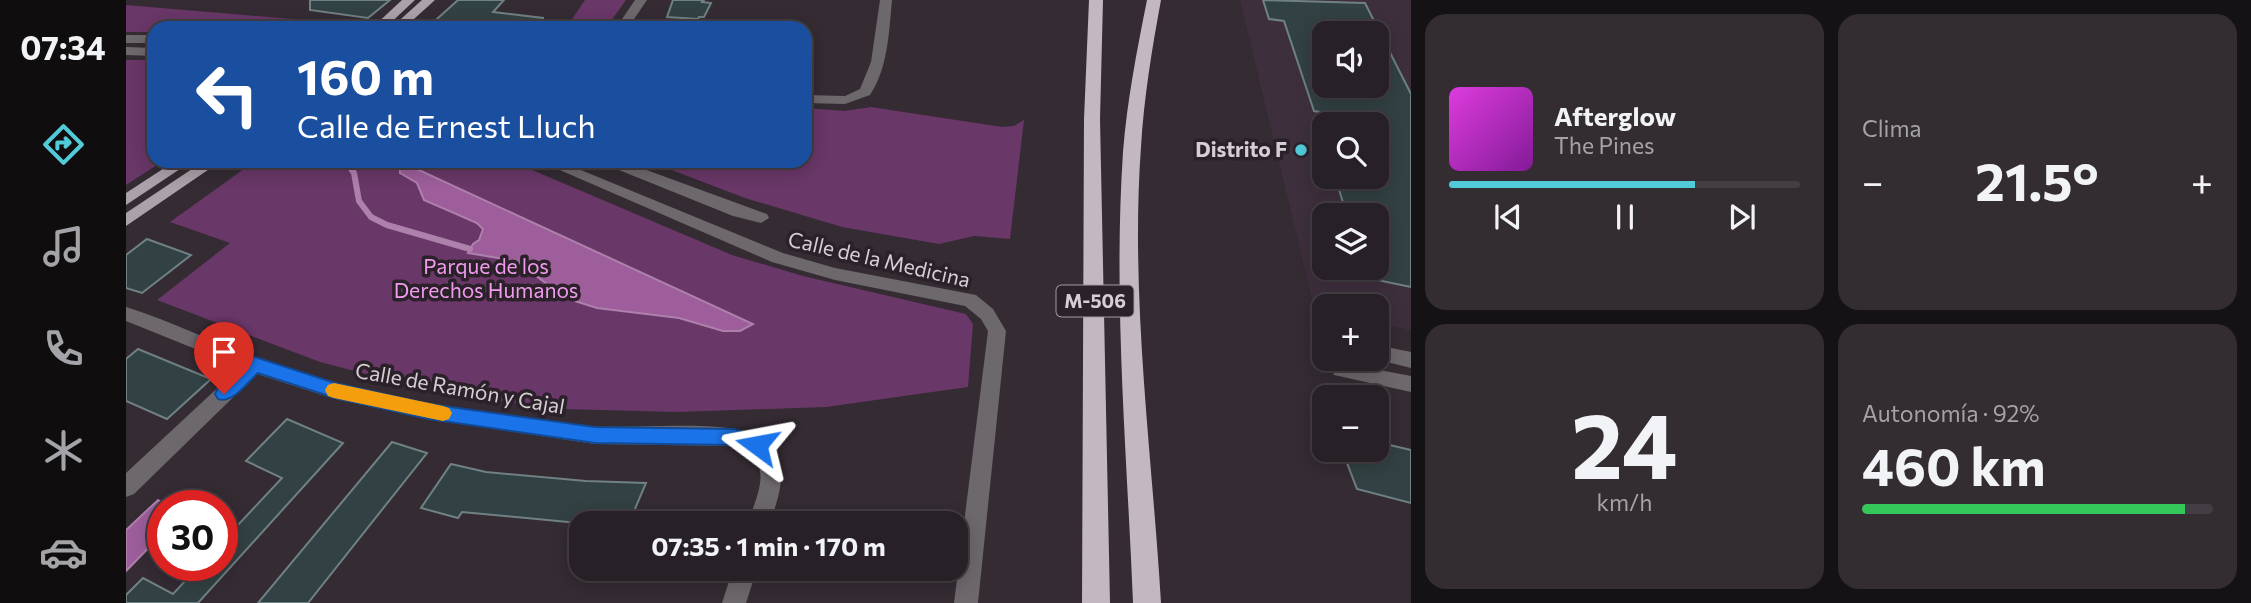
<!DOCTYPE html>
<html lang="es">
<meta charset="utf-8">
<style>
:root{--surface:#272026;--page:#332d32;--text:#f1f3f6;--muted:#a4a3a7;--line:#433e43;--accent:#52cbd8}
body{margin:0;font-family:Commissioner,sans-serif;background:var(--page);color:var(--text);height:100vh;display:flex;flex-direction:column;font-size:26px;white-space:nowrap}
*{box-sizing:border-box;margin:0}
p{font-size:23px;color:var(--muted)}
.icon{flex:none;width:38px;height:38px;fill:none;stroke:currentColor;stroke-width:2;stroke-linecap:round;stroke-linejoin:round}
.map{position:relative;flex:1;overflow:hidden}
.side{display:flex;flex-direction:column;gap:14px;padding:14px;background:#151215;width:840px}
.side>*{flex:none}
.top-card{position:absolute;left:21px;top:21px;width:665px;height:147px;border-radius:21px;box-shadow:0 4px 18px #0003,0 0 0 2px var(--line);background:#1a4fa0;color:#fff;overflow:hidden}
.controls{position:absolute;left:1186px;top:21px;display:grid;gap:14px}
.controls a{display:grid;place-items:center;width:77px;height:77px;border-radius:14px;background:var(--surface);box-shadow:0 4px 18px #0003,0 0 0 2px var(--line);font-size:35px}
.speed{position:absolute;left:21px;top:490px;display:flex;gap:14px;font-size:35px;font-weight:700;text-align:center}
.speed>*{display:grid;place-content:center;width:91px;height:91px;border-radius:50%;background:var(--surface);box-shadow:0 4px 18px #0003,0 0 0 2px var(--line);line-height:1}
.speed .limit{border:10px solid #d22;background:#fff;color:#111}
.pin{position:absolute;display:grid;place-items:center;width:60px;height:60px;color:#fff;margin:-72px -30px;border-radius:50% 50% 50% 0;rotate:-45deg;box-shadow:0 0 7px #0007}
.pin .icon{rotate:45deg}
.me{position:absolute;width:77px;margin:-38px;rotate:283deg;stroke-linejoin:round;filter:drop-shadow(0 0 5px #0008)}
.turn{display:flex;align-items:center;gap:24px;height:147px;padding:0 35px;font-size:32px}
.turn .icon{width:91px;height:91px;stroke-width:2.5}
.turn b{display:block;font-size:49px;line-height:60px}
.big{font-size:52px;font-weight:700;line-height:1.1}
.side .widget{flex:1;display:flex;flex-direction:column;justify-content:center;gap:10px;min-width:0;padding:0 24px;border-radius:21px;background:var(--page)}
.side .dial{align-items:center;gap:0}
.dial b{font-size:91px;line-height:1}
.song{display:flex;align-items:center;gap:21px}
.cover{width:84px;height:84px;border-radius:10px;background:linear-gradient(135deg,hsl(300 70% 55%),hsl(290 70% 35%))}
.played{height:7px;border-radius:4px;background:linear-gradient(90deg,var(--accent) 70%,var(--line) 70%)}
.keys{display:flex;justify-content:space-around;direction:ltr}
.heat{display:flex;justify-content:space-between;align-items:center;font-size:38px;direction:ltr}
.charge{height:10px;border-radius:5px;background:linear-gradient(90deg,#34c759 92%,var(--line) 0)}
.side .tiles{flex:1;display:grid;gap:14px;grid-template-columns:repeat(2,1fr)}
.trip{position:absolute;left:443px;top:511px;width:399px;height:70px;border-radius:21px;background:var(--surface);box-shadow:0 4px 18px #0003,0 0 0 2px var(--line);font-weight:700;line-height:70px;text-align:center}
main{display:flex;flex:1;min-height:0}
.menu{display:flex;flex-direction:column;width:126px;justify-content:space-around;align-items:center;background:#100d0f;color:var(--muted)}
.menu .icon{width:49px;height:49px}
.menu .selected{color:var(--accent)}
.menu b{font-size:32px;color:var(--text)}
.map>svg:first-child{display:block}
.built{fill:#3e2f3d;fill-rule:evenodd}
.green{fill:#693768}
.water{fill:#9d5e9b;stroke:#ae80ac;stroke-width:2}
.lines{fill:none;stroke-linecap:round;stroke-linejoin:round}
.stream{stroke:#ae80ac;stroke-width:6}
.building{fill:#324143;stroke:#708183;stroke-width:2;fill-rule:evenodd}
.minor{fill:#6d686c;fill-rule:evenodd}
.major{fill:#aba1aa;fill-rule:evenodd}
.highway{fill:#c3b7c2;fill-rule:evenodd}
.route{fill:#1a73e8;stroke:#114b97;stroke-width:2}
.slow{fill:#f59e0b}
.poi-dot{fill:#52cbd8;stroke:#2a2129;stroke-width:2.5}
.labels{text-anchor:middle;stroke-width:7;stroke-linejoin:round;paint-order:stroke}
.shield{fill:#2a2129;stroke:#a29ba1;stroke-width:2}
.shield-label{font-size:19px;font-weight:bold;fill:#d5cfd5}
.poi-label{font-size:21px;font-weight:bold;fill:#d5cfd5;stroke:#2a2129;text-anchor:end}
.street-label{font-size:21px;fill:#d5cfd5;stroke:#2a2129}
.park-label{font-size:21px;fill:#f09bed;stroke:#2a2129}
</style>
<main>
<nav class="menu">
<b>07:34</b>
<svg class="icon selected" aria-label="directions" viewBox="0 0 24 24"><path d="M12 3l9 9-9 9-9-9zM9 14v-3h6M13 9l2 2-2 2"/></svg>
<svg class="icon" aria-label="music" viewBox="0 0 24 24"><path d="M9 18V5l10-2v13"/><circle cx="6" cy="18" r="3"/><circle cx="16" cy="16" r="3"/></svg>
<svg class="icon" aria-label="phone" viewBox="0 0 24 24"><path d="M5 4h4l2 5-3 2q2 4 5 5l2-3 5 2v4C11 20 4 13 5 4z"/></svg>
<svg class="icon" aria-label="climate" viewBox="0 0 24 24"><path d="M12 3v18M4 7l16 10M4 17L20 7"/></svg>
<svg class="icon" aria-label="car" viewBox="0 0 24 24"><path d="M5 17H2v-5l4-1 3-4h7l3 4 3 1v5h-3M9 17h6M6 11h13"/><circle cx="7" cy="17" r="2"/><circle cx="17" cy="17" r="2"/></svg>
</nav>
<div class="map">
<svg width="1285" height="603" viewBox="0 0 1285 603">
<rect width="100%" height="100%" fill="#342b33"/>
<path class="built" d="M 1114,0 L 1285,0 L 1285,330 L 1251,323 L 1251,306 L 1199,306 L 1199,313 L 1189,311 ZM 1199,33 L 1251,33 L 1251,86 L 1199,86 ZM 1199,124 L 1251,124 L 1251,177 L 1199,177 ZM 1199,215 L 1251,215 L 1251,268 L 1199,268 Z"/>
<g class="green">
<polygon points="459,0 500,0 480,28 440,28"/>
<polygon points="0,5 227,24 222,28 28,28 28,32 0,32"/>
<polygon points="0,60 28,60 28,161 37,161 0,185"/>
<polygon points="745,107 876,127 888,126 898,120 884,239 848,236 813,244 716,227 619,198 522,161 679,161 679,108 718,111"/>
<polygon points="129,161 385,161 606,255 677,276 840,314 847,324 842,387 700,407 551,412 437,409 313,393 194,362 31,300 104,243 44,222"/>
</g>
<g class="water">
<polygon points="282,165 627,324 614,331 597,331 553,318 471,308 449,301 429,290 390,261 342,253 347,244 353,240 357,229 351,223 298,200 291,183 274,173 274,167"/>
<polygon points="32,500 41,506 37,506 37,533 0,571 0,530"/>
</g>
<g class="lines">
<polyline class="stream" points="220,161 228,173 233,201 245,217 261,225 344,249"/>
</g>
<g class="building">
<polygon points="184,0 264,0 242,18 184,10"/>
<polygon points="332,0 378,0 367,12 417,18 416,28 301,28"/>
<polygon points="547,0 578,0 576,2 585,3 578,17 573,17 572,19 541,17"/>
<path d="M 1137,0 L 1239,3 L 1285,94 L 1285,287 L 1251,280 L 1251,215 L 1221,215 L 1209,177 L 1251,177 L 1251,124 L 1209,124 L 1205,114 L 1188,111 L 1158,21 L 1143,19 ZM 1199,33 L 1251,33 L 1251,86 L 1199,86 Z"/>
<polygon points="21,239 65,255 16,293 0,288 0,255"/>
<polygon points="12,349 85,379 41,419 0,401 0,359"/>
<polygon points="161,419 217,443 72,603 0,603 0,595 17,578 47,594 74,565 96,565 96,542 156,478 120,461"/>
<polygon points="266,442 301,453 182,603 132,603"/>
<polygon points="1251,442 1285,450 1285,503 1231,489 1216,450 1251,450"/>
<polygon points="325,464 360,472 460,481 520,483 503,523 442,522 336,512 332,518 295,508"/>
</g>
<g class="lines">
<g class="minor">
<polygon points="509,0 521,0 502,28 490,28"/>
<path d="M 754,0 L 766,0 C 763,32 762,68 744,95 L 719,104 L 679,103 L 679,95 L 719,96 L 734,89 L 745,62 Z"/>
<rect x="0" y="35" width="28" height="8"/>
<polygon points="0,47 28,48 28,56 0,55"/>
<polygon points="413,161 433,161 657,253 709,268 850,295 867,309 880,331 852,603 828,603 862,331 855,319 839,306 709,280 646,262"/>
<polygon points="476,161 496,161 641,214 643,218 635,223 607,216 478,164"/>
<path d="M 0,307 C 54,324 105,351 158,368 C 257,399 363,414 466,426 C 505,430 611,417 639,440 C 666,461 653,496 644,523 L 622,523 C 632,491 650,461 608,446 L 469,444 L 303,419 L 209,399 L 131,374 L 8,494 L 0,497 L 0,473 L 114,367 L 0,321 Z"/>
<polygon points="1251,345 1285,352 1285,368 1249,359 1251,359"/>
<polygon points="1202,359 1220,359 1222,364 1285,376 1285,392 1208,375"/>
<polygon points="607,569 631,569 620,603 596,603"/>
</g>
<g class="major">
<polygon points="276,0 289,0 259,28 246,28"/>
<polygon points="296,0 309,0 278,28 265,28"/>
<polygon points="49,161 66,161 0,205 0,193"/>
<polygon points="78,161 95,161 0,226 0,213"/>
</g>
<g class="highway">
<polygon points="963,0 977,0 974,119 984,603 956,603 958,119"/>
<path d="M 1021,0 L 1035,0 C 1026,49 1018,97 1015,147 C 1004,298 1026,452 1035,603 L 1007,603 C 1001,453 987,302 997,152 C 1001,101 1011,50 1021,0 Z"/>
</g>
</g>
<path class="route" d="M 129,357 L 209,383 L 303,404 L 469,427 L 608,429 L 637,439 L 640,445 L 637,451 L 631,453 L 608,445 L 469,443 L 303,419 L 209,398 L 132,373 C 121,382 107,404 92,399 L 89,394 L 92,388 L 123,359 Z"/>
<polygon class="slow" points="208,383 317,406 323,408 326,413 323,419 317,421 208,398 202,396 199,390 202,385"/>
<circle class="poi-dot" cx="1175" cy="150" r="7"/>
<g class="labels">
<rect class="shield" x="930.5" y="285.5" width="77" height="31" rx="5"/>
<g class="shield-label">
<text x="969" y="308">M-506</text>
</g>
<g class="poi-label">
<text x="1161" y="157">Distrito F</text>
</g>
<g class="street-label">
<text transform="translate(753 260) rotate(13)" y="7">Calle de la Medicina</text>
<text transform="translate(334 389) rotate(10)" y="7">Calle de Ramón y Cajal</text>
</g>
<g class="park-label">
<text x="360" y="274">Parque de los<tspan x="360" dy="24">Derechos Humanos</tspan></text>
</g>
</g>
</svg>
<div class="controls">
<a><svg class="icon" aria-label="sound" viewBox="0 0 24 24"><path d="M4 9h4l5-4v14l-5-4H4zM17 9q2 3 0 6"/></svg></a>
<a><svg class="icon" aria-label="search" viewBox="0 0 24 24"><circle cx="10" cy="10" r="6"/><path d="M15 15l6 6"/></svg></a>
<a><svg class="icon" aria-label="layers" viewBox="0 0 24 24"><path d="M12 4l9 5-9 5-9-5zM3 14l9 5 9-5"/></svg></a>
<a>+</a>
<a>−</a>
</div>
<div class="speed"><div class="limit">30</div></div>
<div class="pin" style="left:98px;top:394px;background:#d93025"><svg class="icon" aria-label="arrive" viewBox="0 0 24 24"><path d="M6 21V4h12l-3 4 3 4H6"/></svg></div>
<svg class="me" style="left:631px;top:445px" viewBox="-20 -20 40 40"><path d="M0-17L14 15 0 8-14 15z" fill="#1a73e8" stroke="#fff" stroke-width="4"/></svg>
<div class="trip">07:35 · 1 min · 170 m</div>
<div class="top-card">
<div class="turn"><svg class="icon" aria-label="left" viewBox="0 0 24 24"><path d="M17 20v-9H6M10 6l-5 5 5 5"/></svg><div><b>160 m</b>Calle de Ernest Lluch</div></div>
</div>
</div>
<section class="side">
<div class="tiles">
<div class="widget">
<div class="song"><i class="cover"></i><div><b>Afterglow</b><p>The Pines</p></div></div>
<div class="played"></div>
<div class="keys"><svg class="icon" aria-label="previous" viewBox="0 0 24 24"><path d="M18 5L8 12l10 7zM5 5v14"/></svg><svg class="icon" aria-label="pause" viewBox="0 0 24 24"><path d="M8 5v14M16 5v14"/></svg><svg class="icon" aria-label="next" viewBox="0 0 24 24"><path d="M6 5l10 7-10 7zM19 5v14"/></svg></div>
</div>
<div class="widget"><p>Clima</p>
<div class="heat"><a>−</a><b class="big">21.5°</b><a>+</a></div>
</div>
<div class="widget dial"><b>24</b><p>km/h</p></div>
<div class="widget"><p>Autonomía · 92%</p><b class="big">460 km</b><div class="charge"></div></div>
</div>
</section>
</main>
